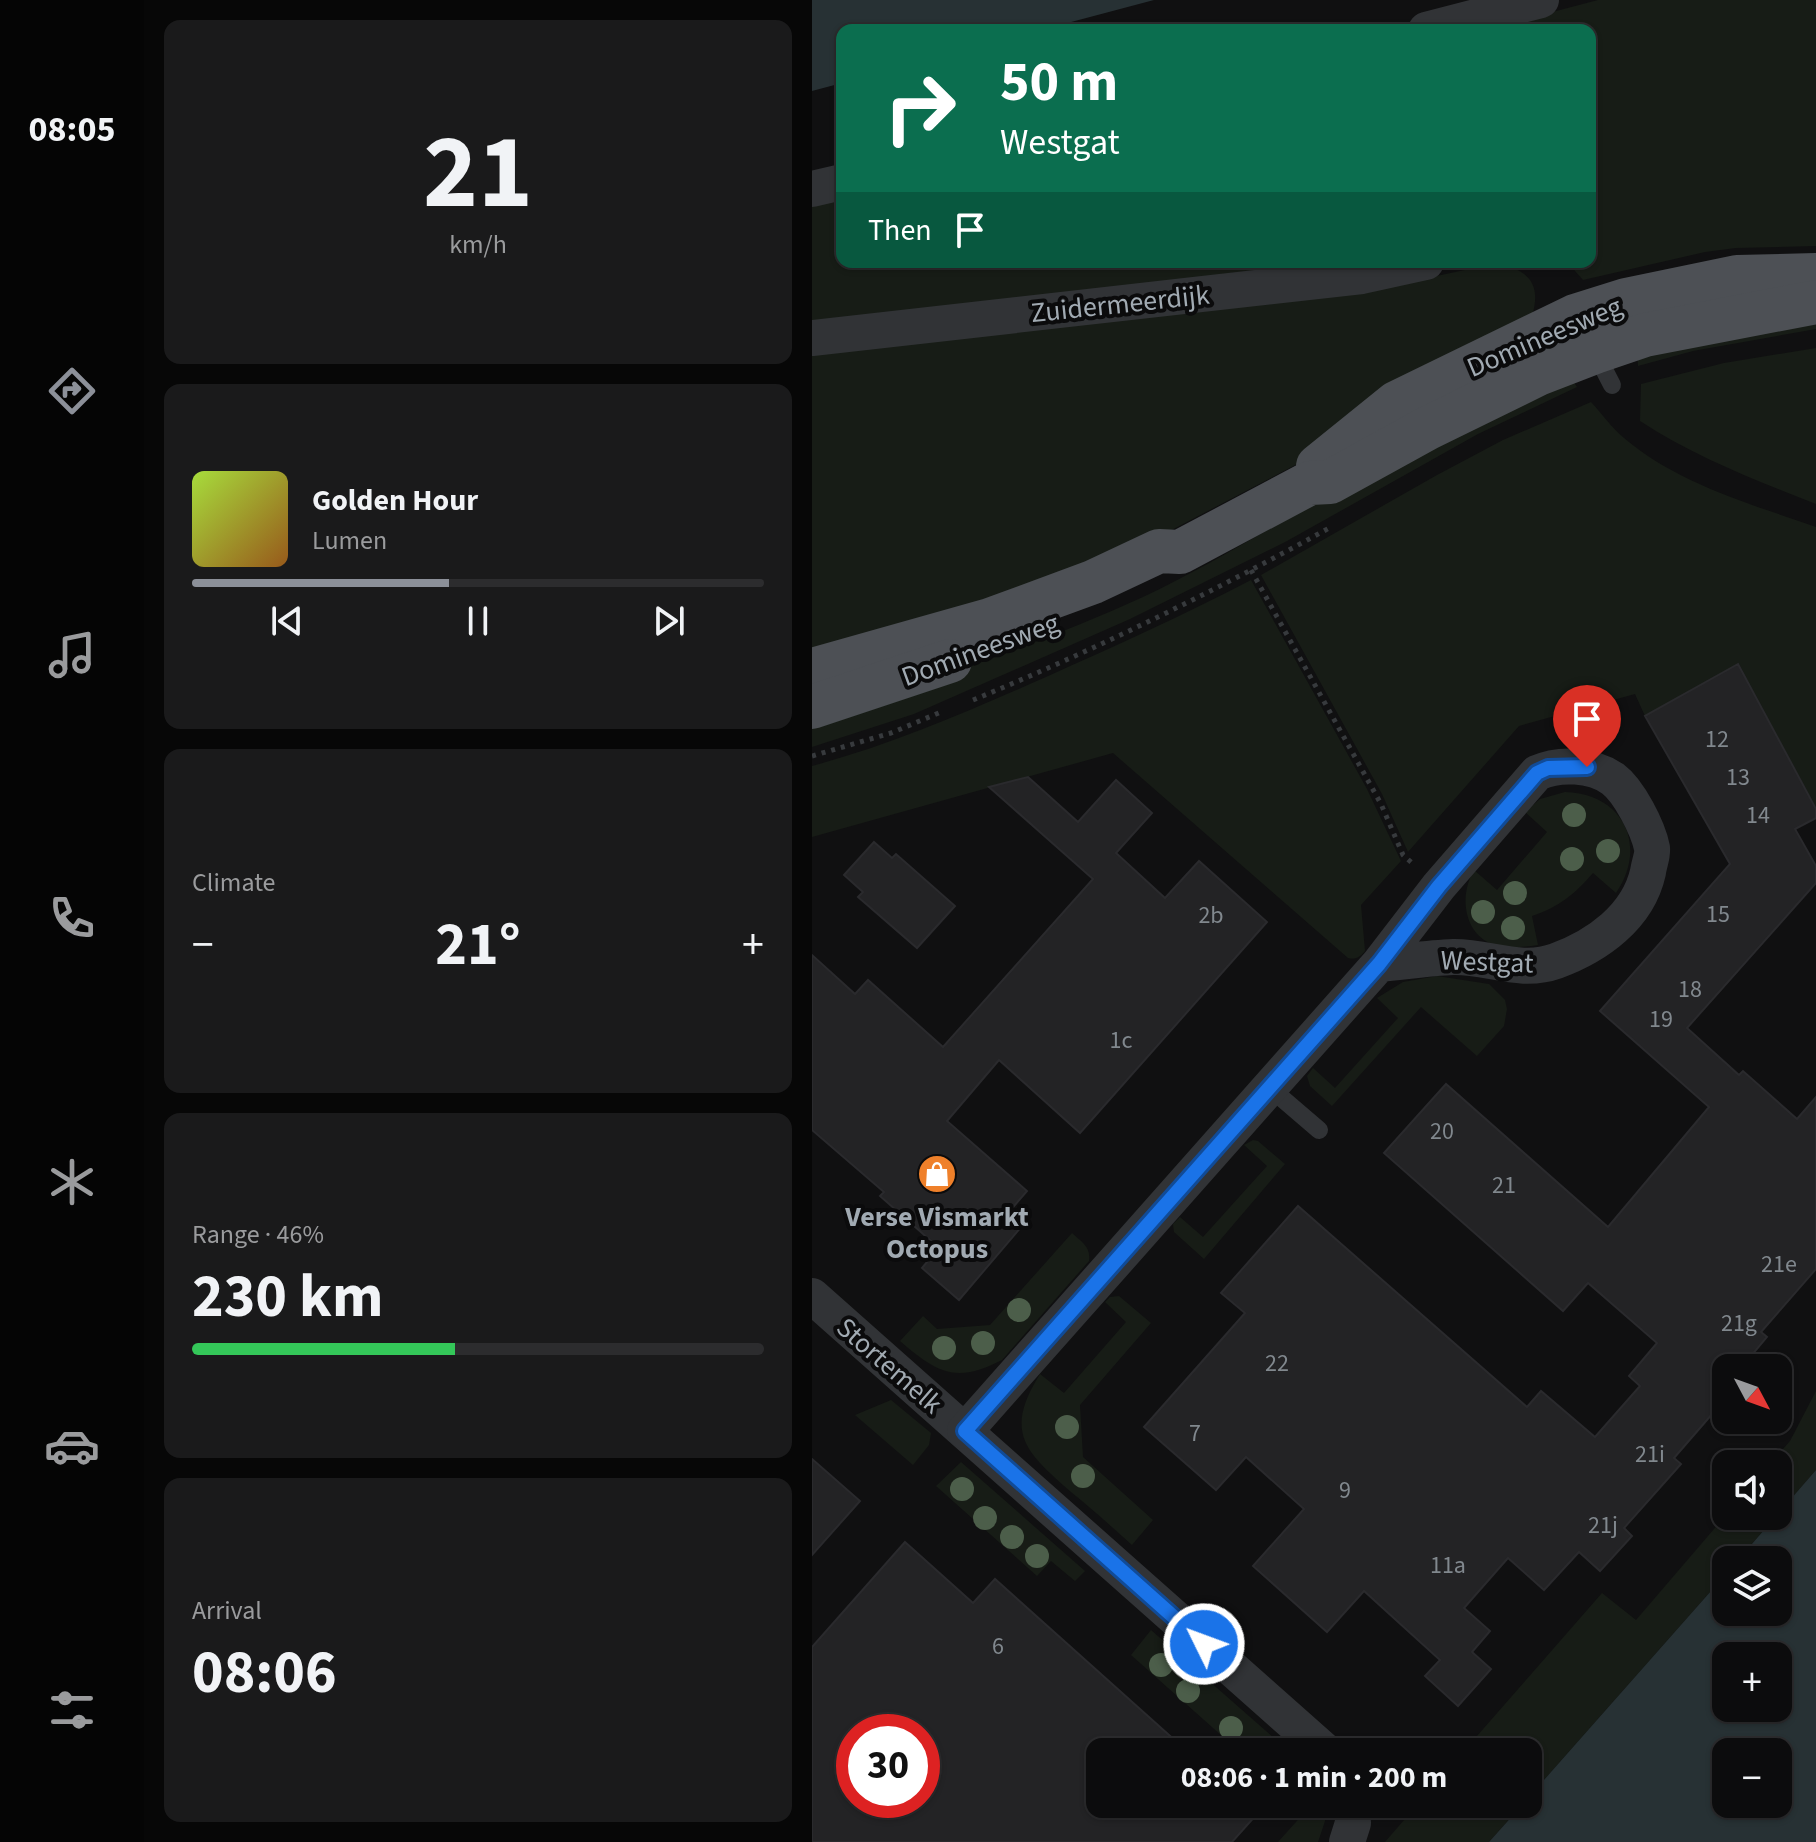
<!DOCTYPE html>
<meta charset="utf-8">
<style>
:root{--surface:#0c0c0d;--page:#1a1a1b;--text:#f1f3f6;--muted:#9a9b9d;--line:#2c2c2e;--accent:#8c9099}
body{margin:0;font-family:"Source Sans 3",sans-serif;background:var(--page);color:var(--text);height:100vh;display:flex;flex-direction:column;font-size:30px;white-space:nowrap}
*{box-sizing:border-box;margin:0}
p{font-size:26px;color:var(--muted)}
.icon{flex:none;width:44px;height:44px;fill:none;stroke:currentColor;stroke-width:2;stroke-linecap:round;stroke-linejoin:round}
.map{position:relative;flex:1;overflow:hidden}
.panel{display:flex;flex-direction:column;gap:20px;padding:20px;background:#070707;width:668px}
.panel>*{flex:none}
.top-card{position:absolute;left:24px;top:24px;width:760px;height:244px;border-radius:16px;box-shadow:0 2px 6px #0004,0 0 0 2px var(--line);background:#0b6e4f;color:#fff;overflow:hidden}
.needle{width:52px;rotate:131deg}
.fabs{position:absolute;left:900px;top:1354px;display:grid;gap:16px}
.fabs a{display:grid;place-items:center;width:80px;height:80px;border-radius:16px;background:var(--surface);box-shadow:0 2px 6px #0004,0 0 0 2px var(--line);font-size:40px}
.speed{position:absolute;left:24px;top:1714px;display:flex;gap:16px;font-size:40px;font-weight:700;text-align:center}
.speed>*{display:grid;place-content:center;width:104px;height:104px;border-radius:50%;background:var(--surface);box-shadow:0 2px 6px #0004,0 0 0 2px var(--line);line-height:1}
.speed .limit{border:12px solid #d22;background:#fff;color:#111}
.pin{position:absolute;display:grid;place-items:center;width:68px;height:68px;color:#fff;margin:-82px -34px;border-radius:50% 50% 50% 0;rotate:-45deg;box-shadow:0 0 8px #0007}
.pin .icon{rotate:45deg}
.me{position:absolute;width:88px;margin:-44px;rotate:312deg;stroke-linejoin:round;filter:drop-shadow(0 0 6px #0008)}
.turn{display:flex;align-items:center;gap:28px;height:168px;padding:0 32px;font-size:36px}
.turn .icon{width:104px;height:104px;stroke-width:2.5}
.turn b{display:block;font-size:56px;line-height:68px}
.then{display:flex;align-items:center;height:76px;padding:0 32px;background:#0003;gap:16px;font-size:30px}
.big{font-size:60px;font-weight:700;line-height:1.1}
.panel .widget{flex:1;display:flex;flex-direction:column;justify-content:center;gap:12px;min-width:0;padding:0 28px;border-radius:16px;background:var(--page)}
.panel .dial{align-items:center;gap:0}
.dial b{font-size:104px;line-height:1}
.song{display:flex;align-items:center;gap:24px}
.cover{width:96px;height:96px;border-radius:12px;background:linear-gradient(135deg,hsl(80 70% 55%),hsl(30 70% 35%))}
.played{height:8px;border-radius:4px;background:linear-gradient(90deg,var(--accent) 45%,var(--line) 45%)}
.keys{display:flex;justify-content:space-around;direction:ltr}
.heat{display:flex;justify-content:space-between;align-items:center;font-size:44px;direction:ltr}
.charge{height:12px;border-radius:6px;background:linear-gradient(90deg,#34c759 46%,var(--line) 0)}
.trip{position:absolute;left:274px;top:1738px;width:456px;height:80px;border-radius:16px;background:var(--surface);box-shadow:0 2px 6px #0004,0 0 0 2px var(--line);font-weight:700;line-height:80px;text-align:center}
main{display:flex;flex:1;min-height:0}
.tab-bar{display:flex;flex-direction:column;width:144px;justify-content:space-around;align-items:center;background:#050505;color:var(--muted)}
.tab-bar .icon{width:56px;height:56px}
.tab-bar .current{color:var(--accent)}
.tab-bar b{font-size:36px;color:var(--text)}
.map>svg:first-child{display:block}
.green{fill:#171c16}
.water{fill:#273134;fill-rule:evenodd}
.building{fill:#232325;stroke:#2a2a2d;stroke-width:2;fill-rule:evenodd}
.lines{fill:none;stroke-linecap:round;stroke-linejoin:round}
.path{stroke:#373a3d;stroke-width:5;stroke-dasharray:4 6;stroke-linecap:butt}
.service{stroke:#313336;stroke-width:18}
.minor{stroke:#313336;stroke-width:36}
.primary{stroke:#4d5055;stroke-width:44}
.tree{fill:#4c5e4a}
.route-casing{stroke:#114b97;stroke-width:20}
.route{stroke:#1a73e8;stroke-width:14}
.labels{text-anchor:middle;stroke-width:8;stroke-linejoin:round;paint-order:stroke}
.number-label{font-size:24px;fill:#81888e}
.street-label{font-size:28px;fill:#a1aab2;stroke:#0b0b0c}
.poi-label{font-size:28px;font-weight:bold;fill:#a1aab2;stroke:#0b0b0c}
</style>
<main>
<nav class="tab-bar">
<b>08:05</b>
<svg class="icon current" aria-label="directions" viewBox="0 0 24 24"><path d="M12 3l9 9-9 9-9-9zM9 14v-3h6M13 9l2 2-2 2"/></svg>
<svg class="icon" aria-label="music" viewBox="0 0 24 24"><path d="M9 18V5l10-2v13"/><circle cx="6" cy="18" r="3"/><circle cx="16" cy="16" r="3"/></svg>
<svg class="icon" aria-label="phone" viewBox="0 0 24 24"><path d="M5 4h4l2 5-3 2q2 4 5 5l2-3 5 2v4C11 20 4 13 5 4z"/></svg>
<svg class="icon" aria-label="climate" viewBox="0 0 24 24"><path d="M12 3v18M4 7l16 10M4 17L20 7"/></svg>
<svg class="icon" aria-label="car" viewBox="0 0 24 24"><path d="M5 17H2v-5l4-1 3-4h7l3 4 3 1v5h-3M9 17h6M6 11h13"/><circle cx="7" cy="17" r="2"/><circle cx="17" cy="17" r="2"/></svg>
<svg class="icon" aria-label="filters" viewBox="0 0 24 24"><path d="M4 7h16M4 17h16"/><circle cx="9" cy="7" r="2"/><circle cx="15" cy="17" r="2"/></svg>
</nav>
<section class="panel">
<div class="widget dial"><b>21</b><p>km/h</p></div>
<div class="widget">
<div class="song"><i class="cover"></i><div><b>Golden Hour</b><p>Lumen</p></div></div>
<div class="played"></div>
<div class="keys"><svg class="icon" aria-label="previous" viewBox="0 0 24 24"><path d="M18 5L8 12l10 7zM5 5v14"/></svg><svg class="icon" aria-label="pause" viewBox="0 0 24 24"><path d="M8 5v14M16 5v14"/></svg><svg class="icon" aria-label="next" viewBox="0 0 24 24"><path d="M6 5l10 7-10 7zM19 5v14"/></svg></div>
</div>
<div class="widget"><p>Climate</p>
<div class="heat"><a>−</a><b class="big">21°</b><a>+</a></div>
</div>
<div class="widget"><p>Range · 46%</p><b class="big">230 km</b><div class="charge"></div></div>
<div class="widget"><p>Arrival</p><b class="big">08:06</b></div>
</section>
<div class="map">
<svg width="1004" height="1842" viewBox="0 0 1004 1842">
<rect width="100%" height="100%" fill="#101011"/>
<g class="green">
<polygon points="786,0 1004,0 1004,246 924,248 893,252 771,280 755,262 778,262 778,30 672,30"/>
<polygon points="30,198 30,262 571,262 0,326 0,206"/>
<path d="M 685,263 C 716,270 730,283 720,316 L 510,451 L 272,576 L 0,656 L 0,351 L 569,288 Z"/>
<polygon points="1004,310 1004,329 881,351 826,366 825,350"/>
<path d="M 1004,348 L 1004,504 C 943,480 883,457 828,421 L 829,384 L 912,363 Z"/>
<path d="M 755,372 L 765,387 L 666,434 L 475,541 L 318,619 L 102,714 L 0,747 L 0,718 C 112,683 224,646 331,597 C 400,565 461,525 528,490 C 603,450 679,411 755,372 Z"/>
<path d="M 779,402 C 790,414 800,428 812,438 C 866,484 939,504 1004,527 L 1004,808 L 927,664 L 833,716 L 823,694 L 707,726 L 596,852 L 570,794 L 449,575 L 625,475 L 691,440 Z"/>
<path d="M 439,580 L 555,789 L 589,861 L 549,905 L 553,951 C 548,957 544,960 536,958 L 301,753 L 0,837 L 0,766 C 82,744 157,711 234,677 C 303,646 372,615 439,580 Z"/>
<path d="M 753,792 C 810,793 837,845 804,893 L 781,873 C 763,894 747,907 720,916 L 726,945 C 712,947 696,949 682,945 C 651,934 647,895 662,870 L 685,890 L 735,832 L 713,812 L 728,799 Z"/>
<polygon points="625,976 677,984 693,1000 695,1009 692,1026 665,1056 609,1007 520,1106 498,1086 495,1076 501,1068 523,1088 586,1018 565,998 591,982"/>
<polygon points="441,1140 446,1141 473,1164 392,1259 362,1232 361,1224 368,1217 391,1237 455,1166 432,1145"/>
<path d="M 260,1233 C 270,1242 279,1247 277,1261 L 190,1360 C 144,1384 125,1373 88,1341 L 111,1316 L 125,1329 L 178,1325 Z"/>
<path d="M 307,1296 L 339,1323 L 268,1405 L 271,1457 L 341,1520 L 320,1545 C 300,1527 280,1509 259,1492 C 214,1452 191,1433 228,1374 L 252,1393 L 314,1322 L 293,1302 L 298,1297 Z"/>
<polygon points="1004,1391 1004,1470 966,1514 966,1464 958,1464 978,1441"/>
<polygon points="79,1400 119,1433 117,1445 101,1465 43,1415"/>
<polygon points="149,1462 273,1571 263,1581 239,1561 225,1576 124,1486"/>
<polygon points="914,1515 964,1516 926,1560 914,1560 914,1574 716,1798 716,1752 651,1752 790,1593 824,1620"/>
<polygon points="339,1630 478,1752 428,1752 319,1655"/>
<polygon points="485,1804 514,1804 513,1821 506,1842 466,1842 493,1812"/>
<polygon points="606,1804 711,1804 677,1842 573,1842"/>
</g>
<g class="water">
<polygon points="0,0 342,0 229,30 30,30 30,83 0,91"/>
<path d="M 1004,1470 L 1004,1842 L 677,1842 L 711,1804 L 716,1804 L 716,1798 L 914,1574 L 914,1612 L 966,1612 L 966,1560 L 926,1560 ZM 914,1656 L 966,1656 L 966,1708 L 914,1708 ZM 914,1752 L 966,1752 L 966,1804 L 914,1804 Z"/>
</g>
<g class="building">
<polygon points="926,664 1004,809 1004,818 983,829 1004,866 1004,883 875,1028 927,1075 931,1071 985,1119 1004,1097 1004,1269 949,1332 955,1337 929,1368 914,1368 914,1385 907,1392 914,1398 862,1458 869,1464 812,1528 820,1536 788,1571 767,1552 732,1590 696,1558 652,1608 678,1631 660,1652 679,1669 646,1706 613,1676 628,1660 552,1591 515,1632 441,1566 492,1509 434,1457 404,1490 332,1427 433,1313 409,1293 486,1206 715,1407 729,1391 783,1437 828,1386 817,1376 845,1343 776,1283 751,1311 572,1153 634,1084 796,1227 897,1107 788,1011 918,864 833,716"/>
<polygon points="216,777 266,822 304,780 340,813 304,853 353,898 387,861 455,922 268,1133 187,1060 135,1121 215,1191 196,1213 210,1226 147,1300 110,1268 127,1248 68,1196 72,1192 0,1130 0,955 43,994 56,980 131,1047 281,879 177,787"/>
<polygon points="62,842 80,858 84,854 143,906 105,948 46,897 51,892 32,875"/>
<polygon points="0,1459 48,1501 0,1555"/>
<path d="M 93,1542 L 161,1603 L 183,1579 L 376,1752 L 288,1752 L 288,1804 L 434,1804 L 445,1814 L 420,1842 L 0,1842 L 0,1647 ZM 42,1732 L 110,1732 L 110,1800 L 42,1800 Z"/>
</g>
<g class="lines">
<g class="path">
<polyline points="439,570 569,804 591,855 600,863"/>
<path d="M 161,700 C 283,650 403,591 519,527"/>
<polyline points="0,756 79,733 129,712"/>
</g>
<g class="service">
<polyline points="783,352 800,385"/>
<polyline points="458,1088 507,1130"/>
</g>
<g class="minor">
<polyline points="614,30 729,0"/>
<polyline points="0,189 30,182"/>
<polyline points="0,338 550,276 614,262"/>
<polyline points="0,1296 514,1752"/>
<path d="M 153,1431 L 567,964 L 627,886 L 725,773 C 747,763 780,764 801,779 C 817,791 836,828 840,848 C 841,855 837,864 836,872 C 826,917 785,946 744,961 C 708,974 676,956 641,957 C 616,958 591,962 567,964"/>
<polyline points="535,1842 541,1823 540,1804"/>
</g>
<g class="primary">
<polyline points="506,466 584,403 763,316 814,300 925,277 1004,275"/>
<polyline points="0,670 178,620 281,582 347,551 368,552 498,483 518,482 616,428 726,374 783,352 833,335 1004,302"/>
<polyline points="0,707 138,661"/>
</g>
</g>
<g class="tree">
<circle cx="762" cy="815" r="12"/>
<circle cx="796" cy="851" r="12"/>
<circle cx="760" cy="859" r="12"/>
<circle cx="703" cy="893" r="12"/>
<circle cx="671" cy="912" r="12"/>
<circle cx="701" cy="928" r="12"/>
<circle cx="207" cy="1310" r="12"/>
<circle cx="171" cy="1343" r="12"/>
<circle cx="132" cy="1348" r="12"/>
<circle cx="255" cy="1427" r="12"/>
<circle cx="271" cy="1476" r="12"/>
<circle cx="150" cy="1489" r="12"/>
<circle cx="173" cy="1518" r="12"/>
<circle cx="200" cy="1537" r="12"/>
<circle cx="225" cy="1556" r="12"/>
<circle cx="349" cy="1665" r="12"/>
<circle cx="376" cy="1691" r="12"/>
<circle cx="419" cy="1728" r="12"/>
</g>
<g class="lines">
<g class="route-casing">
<polyline id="route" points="392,1644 153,1431 567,964 627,886 725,773 736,768 775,767"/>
</g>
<use href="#route" class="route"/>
</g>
<defs>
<g id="shop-disc" transform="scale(2)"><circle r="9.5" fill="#ef802a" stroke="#0b0b0c"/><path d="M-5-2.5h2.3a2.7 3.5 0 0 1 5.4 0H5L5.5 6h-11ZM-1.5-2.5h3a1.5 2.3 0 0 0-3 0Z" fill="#fff"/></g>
</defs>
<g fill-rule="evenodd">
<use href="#shop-disc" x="125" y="1174"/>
</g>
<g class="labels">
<g class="number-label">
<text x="905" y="747">12</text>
<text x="926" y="785">13</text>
<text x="946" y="823">14</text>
<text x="906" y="922">15</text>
<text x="399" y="923">2b</text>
<text x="878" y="997">18</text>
<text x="849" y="1027">19</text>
<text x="309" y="1048">1c</text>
<text x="630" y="1139">20</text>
<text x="692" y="1193">21</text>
<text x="967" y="1272">21e</text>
<text x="927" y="1331">21g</text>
<text x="465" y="1371">22</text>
<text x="383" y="1441">7</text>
<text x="838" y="1462">21i</text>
<text x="533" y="1498">9</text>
<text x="791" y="1533">21j</text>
<text x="636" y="1573">11a</text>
<text x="186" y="1654">6</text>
</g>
<g class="street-label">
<text transform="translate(308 303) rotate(-6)" y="10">Zuidermeerdijk</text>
<text transform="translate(732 336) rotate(-23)" y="10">Domineesweg</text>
<text transform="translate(168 649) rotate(-20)" y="10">Domineesweg</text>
<text transform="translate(675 961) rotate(2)" y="10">Westgat</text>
<text transform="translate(78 1365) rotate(41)" y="10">Stortemelk</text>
</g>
<g class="poi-label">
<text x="125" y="1226">Verse Vismarkt<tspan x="125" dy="32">Octopus</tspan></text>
</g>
</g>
</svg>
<div class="fabs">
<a><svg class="needle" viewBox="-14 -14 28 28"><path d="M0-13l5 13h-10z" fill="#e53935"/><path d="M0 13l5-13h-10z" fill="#9a9b9d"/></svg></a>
<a><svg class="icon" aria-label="sound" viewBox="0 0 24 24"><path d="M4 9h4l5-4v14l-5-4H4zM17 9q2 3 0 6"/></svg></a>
<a><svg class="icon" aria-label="layers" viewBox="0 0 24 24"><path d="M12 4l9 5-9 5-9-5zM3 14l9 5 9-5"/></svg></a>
<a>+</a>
<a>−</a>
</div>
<div class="speed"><div class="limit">30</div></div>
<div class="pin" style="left:775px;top:767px;background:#d93025"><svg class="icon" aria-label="arrive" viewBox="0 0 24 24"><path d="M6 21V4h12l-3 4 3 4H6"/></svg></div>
<svg class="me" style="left:392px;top:1644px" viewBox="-20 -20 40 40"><circle r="17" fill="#1a73e8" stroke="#fff" stroke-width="3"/><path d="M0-11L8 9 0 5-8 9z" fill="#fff"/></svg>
<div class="trip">08:06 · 1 min · 200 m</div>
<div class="top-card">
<div class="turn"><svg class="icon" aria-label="right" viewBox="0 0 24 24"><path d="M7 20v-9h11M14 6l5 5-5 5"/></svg><div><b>50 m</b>Westgat</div></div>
<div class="then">Then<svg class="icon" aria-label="arrive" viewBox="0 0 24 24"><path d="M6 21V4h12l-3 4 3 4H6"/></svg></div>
</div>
</div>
</main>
